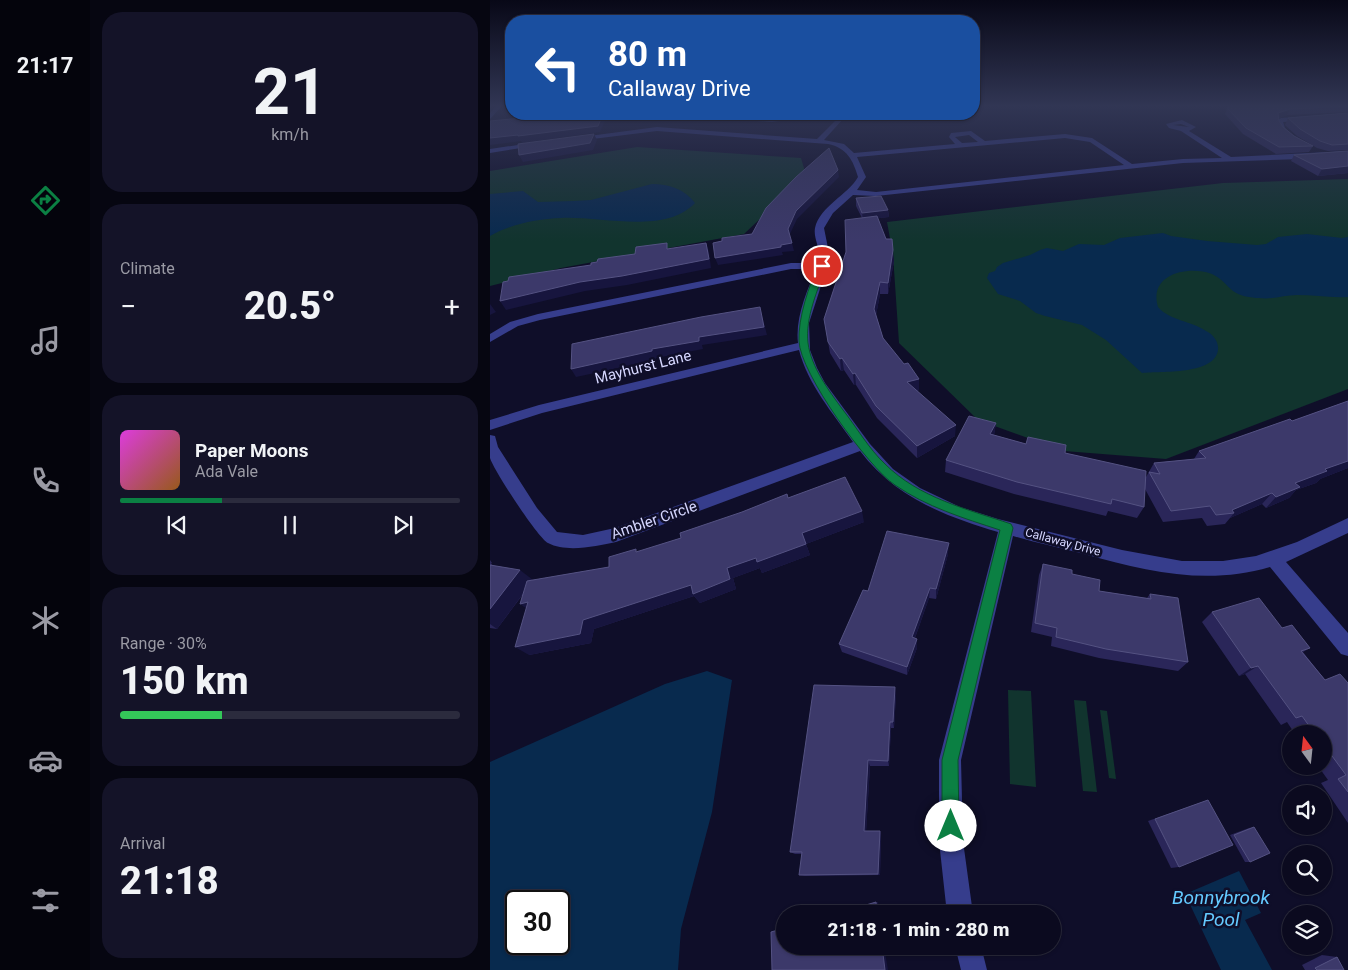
<!DOCTYPE html>
<meta charset="utf-8">
<style>
:root{--surface:#0b0a1f;--page:#141328;--text:#f1f3f6;--muted:#9a9aa4;--line:#2b2b3d;--accent:#0b8043}
body{margin:0;font-family:Roboto,sans-serif;background:var(--page);color:var(--text);height:100vh;display:flex;flex-direction:column;font-size:19px;white-space:nowrap}
*{box-sizing:border-box;margin:0}
p{font-size:16px;color:var(--muted)}
.icon{flex:none;width:28px;height:28px;fill:none;stroke:currentColor;stroke-width:2;stroke-linecap:round;stroke-linejoin:round}
.map{position:relative;flex:1;overflow:hidden}
.side{display:flex;flex-direction:column;gap:12px;padding:12px;background:#060611;width:400px}
.side>*{flex:none}
.top-card{position:absolute;left:15px;top:15px;width:475px;height:105px;border-radius:20px;box-shadow:0 1px 4px #0004,0 0 0 1px var(--line);background:#1a4fa0;color:#fff;overflow:hidden}
.needle{width:32px;rotate:345deg}
.buttons{position:absolute;left:792px;top:725px;display:grid;gap:10px}
.buttons a{display:grid;place-items:center;width:50px;height:50px;border-radius:50%;background:var(--surface);box-shadow:0 1px 4px #0004,0 0 0 1px var(--line);font-size:25px}
.speed{position:absolute;left:15px;top:890px;display:flex;gap:10px;font-size:25px;font-weight:700;text-align:center}
.speed>*{display:grid;place-content:center;width:65px;height:65px;border-radius:50%;background:var(--surface);box-shadow:0 1px 4px #0004,0 0 0 1px var(--line);line-height:1}
.speed .limit{border:2px solid #111;border-radius:8px;background:#fff;color:#111}
.pin{position:absolute;display:grid;place-items:center;width:42px;height:42px;color:#fff;margin:-21px;border:2px solid #fff;border-radius:50%;box-shadow:0 1px 5px #0007}
.me{position:absolute;width:55px;margin:-28px;rotate:0deg;stroke-linejoin:round;filter:drop-shadow(0 0 4px #0008)}
.turn{display:flex;align-items:center;gap:18px;height:105px;padding:0 20px;font-size:22px}
.turn .icon{width:65px;height:65px;stroke-width:2.5}
.turn b{display:block;font-size:35px;line-height:42px}
.big{font-size:38px;font-weight:800;line-height:1.1}
.side .widget{flex:1;display:flex;flex-direction:column;justify-content:center;gap:8px;min-width:0;padding:0 18px;border-radius:20px;background:var(--page)}
.side .dial{align-items:center;gap:0}
.dial b{font-size:65px;line-height:1}
.song{display:flex;align-items:center;gap:15px}
.cover{width:60px;height:60px;border-radius:8px;background:linear-gradient(135deg,hsl(300 70% 55%),hsl(30 70% 35%))}
.played{height:5px;border-radius:2px;background:linear-gradient(90deg,var(--accent) 30%,var(--line) 30%)}
.keys{display:flex;justify-content:space-around;direction:ltr}
.heat{display:flex;justify-content:space-between;align-items:center;font-size:28px;direction:ltr}
.charge{height:8px;border-radius:4px;background:linear-gradient(90deg,#34c759 30%,var(--line) 0)}
.trip{position:absolute;left:286px;top:905px;width:285px;height:50px;border-radius:25px;background:var(--surface);box-shadow:0 1px 4px #0004,0 0 0 1px var(--line);font-weight:800;line-height:50px;text-align:center}
main{display:flex;flex:1;min-height:0}
.tabs{display:flex;flex-direction:column;width:90px;justify-content:space-around;align-items:center;background:#04040c;color:var(--muted)}
.tabs .icon{width:35px;height:35px}
.tabs .selected{color:var(--accent)}
.tabs b{font-size:22px;color:var(--text)}
.map>svg:first-child{display:block}
.green{fill:#11342e}
.water{fill:#082a4e;fill-rule:evenodd}
.lines{fill:none;stroke-linecap:round;stroke-linejoin:round}
.minor{fill:#363d8c;fill-rule:evenodd}
.wall{fill:#2a2659}
.shaded-wall{fill:#17153e}
.building{fill:#3c396a;stroke:#545282}
.route{fill:#0b8043;stroke:#07532c}
.labels{text-anchor:middle;stroke-width:5;stroke-linejoin:round;paint-order:stroke}
.far-street-label{font-size:12px;fill:#d6d7ff;stroke:#0f0e29}
.street-label{font-size:15px;fill:#d6d7ff;stroke:#0f0e29}
.near-water-label{font-size:19px;font-style:italic;fill:#64caff;stroke:#0f0e29}
</style>
<main>
<nav class="tabs">
<b>21:17</b>
<svg class="icon selected" aria-label="directions" viewBox="0 0 24 24"><path d="M12 3l9 9-9 9-9-9zM9 14v-3h6M13 9l2 2-2 2"/></svg>
<svg class="icon" aria-label="music" viewBox="0 0 24 24"><path d="M9 18V5l10-2v13"/><circle cx="6" cy="18" r="3"/><circle cx="16" cy="16" r="3"/></svg>
<svg class="icon" aria-label="phone" viewBox="0 0 24 24"><path d="M5 4h4l2 5-3 2q2 4 5 5l2-3 5 2v4C11 20 4 13 5 4z"/></svg>
<svg class="icon" aria-label="climate" viewBox="0 0 24 24"><path d="M12 3v18M4 7l16 10M4 17L20 7"/></svg>
<svg class="icon" aria-label="car" viewBox="0 0 24 24"><path d="M5 17H2v-5l4-1 3-4h7l3 4 3 1v5h-3M9 17h6M6 11h13"/><circle cx="7" cy="17" r="2"/><circle cx="17" cy="17" r="2"/></svg>
<svg class="icon" aria-label="filters" viewBox="0 0 24 24"><path d="M4 7h16M4 17h16"/><circle cx="9" cy="7" r="2"/><circle cx="15" cy="17" r="2"/></svg>
</nav>
<section class="side">
<div class="widget dial"><b>21</b><p>km/h</p></div>
<div class="widget"><p>Climate</p>
<div class="heat"><a>−</a><b class="big">20.5°</b><a>+</a></div>
</div>
<div class="widget">
<div class="song"><i class="cover"></i><div><b>Paper Moons</b><p>Ada Vale</p></div></div>
<div class="played"></div>
<div class="keys"><svg class="icon" aria-label="previous" viewBox="0 0 24 24"><path d="M18 5L8 12l10 7zM5 5v14"/></svg><svg class="icon" aria-label="pause" viewBox="0 0 24 24"><path d="M8 5v14M16 5v14"/></svg><svg class="icon" aria-label="next" viewBox="0 0 24 24"><path d="M6 5l10 7-10 7zM19 5v14"/></svg></div>
</div>
<div class="widget"><p>Range · 30%</p><b class="big">150 km</b><div class="charge"></div></div>
<div class="widget"><p>Arrival</p><b class="big">21:18</b></div>
</section>
<div class="map">
<svg width="858" height="970" viewBox="0 0 858 970">
<rect width="100%" height="100%" fill="#0f0e29"/>
<g class="green">
<polygon points="147,147 311,158 316,175 254,234 71,268 0,286 0,171"/>
<polygon points="858,179 858,389 676,459 574,451 488,420 409,343 403,255 397,222 733,183"/>
<polygon points="518,690 541,691 546,787 520,784"/>
<polygon points="584,700 596,701 607,792 593,791"/>
<polygon points="610,710 617,711 626,779 619,778"/>
</g>
<g class="water">
<path d="M 162,184 C 178,184 195,189 205,203 C 175,235 111,216 71,218 C 48,219 20,224 0,236 L 0,194 L 33,191 L 48,202 L 84,201 L 101,200 Z"/>
<path d="M 673,233 L 681,236 L 717,241 L 767,245 L 776,244 L 788,237 L 817,234 L 852,238 L 858,237 L 858,297 C 840,298 824,295 807,295 C 794,295 782,300 769,298 C 761,298 750,296 743,291 C 736,285 731,278 722,274 C 698,265 658,274 668,307 C 680,321 702,321 716,331 C 723,334 729,342 728,350 C 725,375 671,371 652,373 L 616,340 L 592,325 L 555,316 L 546,313 L 530,301 L 508,294 L 497,278 L 499,273 L 505,271 L 507,267 L 513,263 L 540,255 L 550,250 L 557,248 L 573,251 L 589,244 L 614,245 L 630,238 Z"/>
<path d="M 217,671 L 242,680 L 222,812 L 191,929 L 188,970 L 0,970 L 0,762 L 175,684 ZM 69,901 L 69,944 L 26,944 L 26,901 Z"/>
<polygon points="749,871 771,913 755,920 782,970 731,970 695,894"/>
</g>
<g class="lines">
<g class="minor">
<polygon points="7,105 13,105 0,119 0,113"/>
<polygon points="858,113 858,117 793,122 795,128 803,136 800,138 790,130 785,122 791,118"/>
<polygon points="191,114 282,118 337,114 282,122 194,116"/>
<path d="M 345,114 L 351,114 L 353,119 L 334,140 L 354,144 L 364,153 L 465,144 L 459,137 L 461,133 L 481,131 L 495,141 L 575,134 L 602,138 L 642,164 L 693,159 L 732,158 L 691,131 L 679,128 L 676,124 L 692,120 L 706,127 L 699,131 L 741,157 L 858,151 L 858,155 L 812,159 L 693,163 L 386,196 L 363,195 L 343,213 L 334,228 L 340,258 L 319,323 L 320,350 L 327,368 L 335,383 L 380,444 L 403,469 L 430,488 L 470,507 L 508,519 L 632,550 L 692,561 L 733,561 L 766,556 L 807,542 L 858,518 L 858,533 L 796,562 L 858,633 L 858,656 L 851,654 L 780,567 C 716,586 656,571 594,554 C 570,548 547,543 523,536 L 471,760 L 473,841 L 483,914 L 457,914 L 449,841 L 449,760 L 508,532 C 454,516 405,497 370,451 L 126,542 C 107,546 77,553 58,543 C 48,538 4,471 0,458 C 0,452 0,442 0,435 L 5,436 L 8,447 L 47,508 L 67,532 L 93,535 L 125,528 L 363,442 C 343,413 318,385 309,350 L 52,413 L 0,430 L 0,420 L 49,405 L 308,343 C 305,318 317,291 326,269 L 301,269 L 50,320 L 28,326 L 0,342 L 0,334 L 20,322 L 48,314 L 301,263 L 329,263 C 332,250 323,240 325,228 C 330,206 358,195 368,177 C 363,160 357,148 338,144 L 167,131 L 86,141 L 84,140 L 84,138 L 167,127 L 327,139 L 347,119 ZM 691,124 L 699,127 L 683,125 ZM 479,135 L 488,142 L 472,143 L 465,137 ZM 575,138 L 600,142 L 634,165 L 386,192 L 367,190 L 376,177 L 367,157 Z"/>
<polygon points="48,142 51,144 50,145 0,153 0,149"/>
<polygon points="465,946 491,946 497,970 471,970"/>
</g>
</g>
<g class="wall">
<polygon points="858,105 858,112 797,115 789,118 789,121 793,127 804,136 823,146 819,152 786,154 753,134 735,114 737,108"/>
<polygon points="858,113 858,150 838,151 827,148 807,136 795,125 798,118"/>
<polygon points="858,151 858,173 828,176 801,161 804,155"/>
<polygon points="366,198 398,210 399,217 388,218 404,261 398,294 390,294 386,315 393,338 429,390 427,391 465,436 427,458 387,418 366,385 364,385 354,370 351,371 340,353 334,319 372,218 366,206"/>
<polygon points="858,401 858,468 830,479 826,483 806,490 799,498 776,508 772,504 740,518 735,524 717,526 712,518 673,522 655,489 654,507 647,518 618,511 616,516 524,494 455,472 456,460 506,423 504,435 536,444 575,453 656,477 664,463 704,459 709,451 802,421"/>
<polygon points="298,498 374,522 316,544 320,555 272,573 270,568 243,578 246,589 210,603 204,596 104,629 101,643 39,655 36,608 34,593 7,629 0,628 0,560 2,563 1,563 3,566 43,580 119,567 148,552 191,538"/>
<polygon points="458,554 446,599 439,598 425,638 427,639 427,648 417,675 352,652 349,644"/>
<polygon points="553,564 582,574 609,591 657,598 660,594 698,662 688,671 609,658 561,646 562,637 541,632 549,575"/>
<polygon points="722,612 792,628 820,648 813,652 835,680 858,683 858,823 831,783 838,780 828,766 834,766 834,734 805,734 797,722 791,725 755,674 749,676 712,622"/>
<polygon points="406,695 404,728 401,728 399,766 380,766 376,831 391,833 390,875 315,876 309,875 312,854 305,854 300,852"/>
<polygon points="718,800 689,867 681,868 658,821"/>
<polygon points="764,827 760,862 755,862 740,835 759,828"/>
<polygon points="832,955 847,957 854,970 815,970 812,965"/>
</g>
<g class="shaded-wall">
<polygon points="800,109 797,115 785,119 788,113"/>
<polygon points="113,114 118,114 110,132 32,143 31,141 0,145 0,138"/>
<polygon points="104,134 107,140 103,150 33,162 29,155"/>
<polygon points="858,166 858,173 828,176 832,169"/>
<polygon points="348,170 349,177 307,219 299,236 298,229 306,211"/>
<polygon points="398,210 399,217 373,220 372,213"/>
<polygon points="216,243 219,252 221,268 137,285 95,291 16,310 10,301"/>
<polygon points="302,243 304,251 292,252 293,255 228,265 225,258"/>
<polygon points="403,250 404,261 398,294 398,283"/>
<polygon points="390,282 390,294 385,321 384,309"/>
<polygon points="0,304 6,312 0,315"/>
<polygon points="270,307 277,335 212,345 213,349 166,358 166,360 86,377 81,369 209,337"/>
<polygon points="352,358 354,370 351,371 350,359"/>
<polygon points="365,373 366,385 364,385 363,374"/>
<polygon points="429,379 429,390 417,394 417,382"/>
<polygon points="506,423 504,435 500,434"/>
<polygon points="466,425 465,436 427,458 427,446"/>
<polygon points="858,461 858,468 830,479 826,483 806,490 799,498 776,508 786,497 805,483 835,469"/>
<polygon points="782,493 772,504 740,518 744,513 742,510"/>
<polygon points="372,511 374,522 316,544 312,533"/>
<polygon points="459,543 458,554 446,599 446,589"/>
<polygon points="316,544 320,555 272,573 270,568 243,578 246,589 210,603 204,596 104,629 101,643 39,655 25,647 93,620 266,558"/>
<polygon points="30,570 43,580 7,629 0,624 0,609"/>
<polygon points="440,588 439,598 422,646 422,637"/>
<polygon points="38,602 43,613 30,604"/>
<polygon points="427,639 427,648 417,675 417,667"/>
<polygon points="768,666 755,674 749,676 761,668"/>
<polygon points="405,687 406,695 404,728 403,722"/>
<polygon points="400,722 401,728 399,766 398,761"/>
<polygon points="378,760 380,766 376,834 374,831"/>
<polygon points="390,831 391,833 390,875 388,874"/>
<polygon points="386,902 388,902 390,914 387,914"/>
<polygon points="392,946 394,946 398,970 395,970"/>
</g>
<g class="building">
<polygon points="746,105 858,105 858,106 800,109 788,113 789,121 793,127 804,136 823,146 789,147 756,128 737,108"/>
<polygon points="858,113 858,144 842,145 830,141 810,129 798,118"/>
<polygon points="74,114 113,114 108,126 28,136 28,135 0,138 0,121"/>
<polygon points="104,134 100,143 29,155 28,144"/>
<polygon points="339,148 348,170 306,211 298,229 302,243 291,245 291,247 225,258 223,243 232,241 232,238 262,234 276,208 306,177"/>
<polygon points="858,151 858,166 832,169 804,155"/>
<polygon points="391,196 398,210 372,213 366,198"/>
<polygon points="387,216 396,239 402,239 403,250 398,283 390,282 384,309 393,338 414,364 418,363 429,379 417,382 466,425 427,446 386,406 365,373 363,374 352,358 350,359 338,342 334,319 356,252 355,220"/>
<polygon points="177,243 177,249 216,243 219,259 132,276 90,282 10,301 13,282 18,281 19,277 101,265 101,263 107,262 108,259 145,254 146,247"/>
<polygon points="270,307 274,327 209,337 209,341 162,349 162,351 81,369 82,344 211,317"/>
<polygon points="858,401 858,461 835,469 837,471 805,483 810,487 786,497 782,493 742,510 744,513 726,515 720,506 681,511 659,472 670,474 664,463 716,458 709,451 800,419 802,421"/>
<polygon points="479,416 506,423 500,434 536,444 538,437 576,445 575,453 656,471 654,507 622,499 621,504 527,482 456,460"/>
<polygon points="355,477 372,511 312,533 316,544 267,562 266,558 237,568 240,579 203,594 201,585 93,620 90,634 25,647 38,602 30,604 37,581 119,567 119,557 146,549 146,552 191,538 190,533 252,512 297,494 298,498"/>
<polygon points="397,531 459,543 446,589 440,588 422,637 427,639 417,667 349,644 373,590 378,591"/>
<polygon points="553,564 582,570 582,574 610,580 609,591 661,599 660,594 688,598 698,662 616,649 566,637 567,628 545,623"/>
<polygon points="0,565 30,570 0,609"/>
<polygon points="769,598 792,628 802,625 820,648 811,651 835,680 850,674 858,683 858,792 848,779 856,775 834,745 834,734 825,734 812,716 806,718 768,666 761,668 722,612"/>
<polygon points="324,685 405,687 403,722 400,722 398,761 378,760 374,831 390,831 388,874 309,875 312,852 300,852"/>
<polygon points="718,800 743,845 689,867 665,819"/>
<polygon points="764,827 780,853 760,862 744,835"/>
<polygon points="386,902 387,914 346,914"/>
<polygon points="295,928 295,946 392,946 395,970 282,970 281,932"/>
<polygon points="847,957 854,970 827,970 825,968"/>
</g>
<linearGradient id="sky" x2="0" y2="1"><stop stop-color="#080817"/><stop offset="0.44" stop-color="#313654"/><stop offset="1" stop-color="#313654" stop-opacity="0"/></linearGradient>
<rect width="858" height="241" fill="url(#sky)"/>
<path class="route" d="M 329,264 L 336,266 C 328,290 315,317 318,343 C 321,367 339,391 353,410 C 367,428 379,449 395,464 C 429,498 477,509 521,524 L 523,528 L 468,760 L 469,826 L 467,833 L 461,835 L 454,833 L 452,826 L 452,760 L 510,530 C 473,518 437,507 405,485 C 378,467 310,373 309,341 C 308,318 319,285 329,264 Z"/>
<g class="labels">
<g class="far-street-label">
<text transform="translate(573 542) rotate(15)" y="4">Callaway Drive</text>
</g>
<g class="street-label">
<text transform="translate(153 367) rotate(-14)" y="5">Mayhurst Lane</text>
<text transform="translate(164 520) rotate(-19)" y="5">Ambler Circle</text>
</g>
<g class="near-water-label">
<text x="731" y="904">Bonnybrook<tspan x="731" dy="22">Pool</tspan></text>
</g>
</g>
</svg>
<div class="buttons">
<a><svg class="needle" viewBox="-14 -14 28 28"><path d="M0-13l5 13h-10z" fill="#e53935"/><path d="M0 13l5-13h-10z" fill="#9a9aa4"/></svg></a>
<a><svg class="icon" aria-label="sound" viewBox="0 0 24 24"><path d="M4 9h4l5-4v14l-5-4H4zM17 9q2 3 0 6"/></svg></a>
<a><svg class="icon" aria-label="search" viewBox="0 0 24 24"><circle cx="10" cy="10" r="6"/><path d="M15 15l6 6"/></svg></a>
<a><svg class="icon" aria-label="layers" viewBox="0 0 24 24"><path d="M12 4l9 5-9 5-9-5zM3 14l9 5 9-5"/></svg></a>
</div>
<div class="speed"><div class="limit">30</div></div>
<div class="pin" style="left:332px;top:266px;background:#d93025"><svg class="icon" aria-label="arrive" viewBox="0 0 24 24"><path d="M6 21V4h12l-3 4 3 4H6"/></svg></div>
<svg class="me" style="left:461px;top:826px" viewBox="-20 -20 40 40"><circle r="19" fill="#fff"/><path d="M0-13L10 11 0 6-10 11z" fill="#0b8043"/></svg>
<div class="trip">21:18 · 1 min · 280 m</div>
<div class="top-card">
<div class="turn"><svg class="icon" aria-label="left" viewBox="0 0 24 24"><path d="M17 20v-9H6M10 6l-5 5 5 5"/></svg><div><b>80 m</b>Callaway Drive</div></div>
</div>
</div>
</main>
